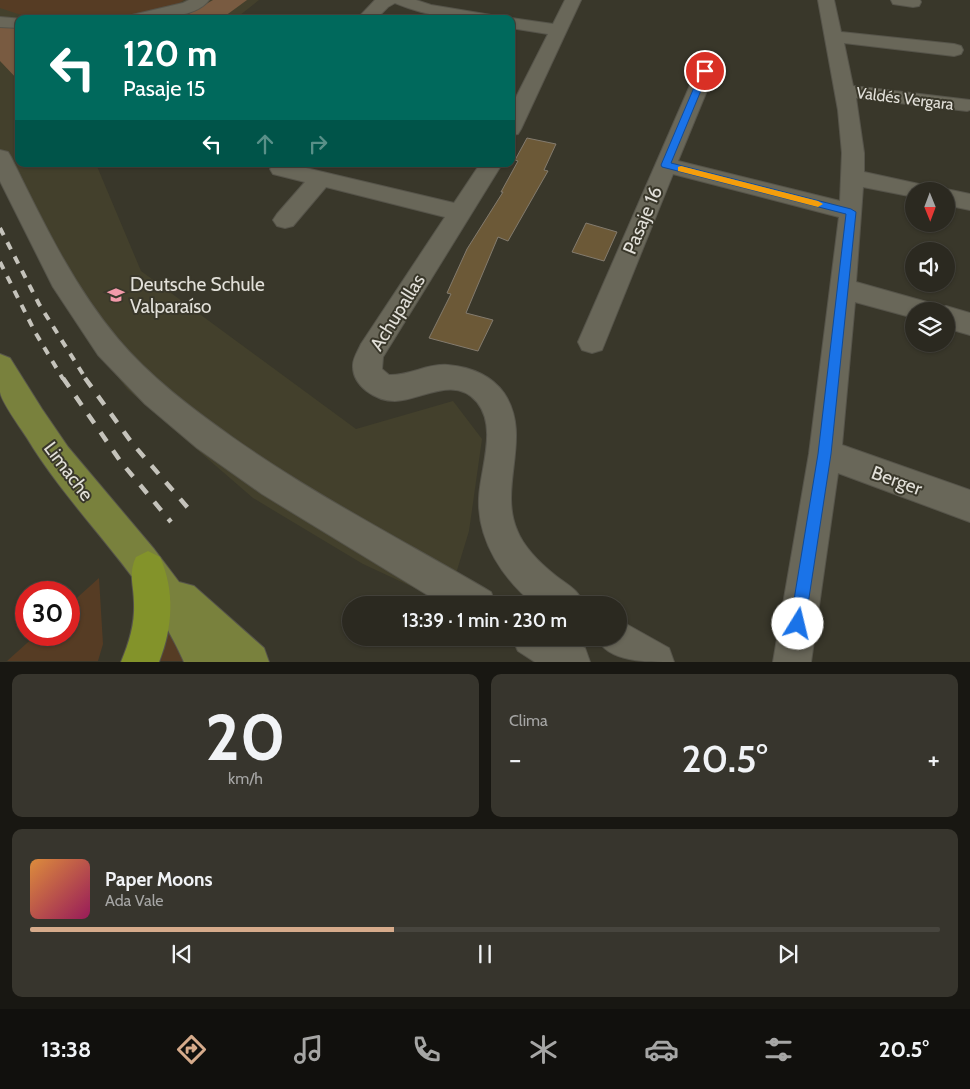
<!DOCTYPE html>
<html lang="es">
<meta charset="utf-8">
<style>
:root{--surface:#2b2920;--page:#37352d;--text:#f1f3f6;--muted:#a6a6a5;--line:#47453e;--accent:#d6ab8b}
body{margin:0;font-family:Cabin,sans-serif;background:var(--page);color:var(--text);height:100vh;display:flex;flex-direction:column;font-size:19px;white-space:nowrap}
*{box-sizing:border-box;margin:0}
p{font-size:16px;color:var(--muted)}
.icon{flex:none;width:28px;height:28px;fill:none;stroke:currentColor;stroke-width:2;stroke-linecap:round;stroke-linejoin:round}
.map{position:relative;height:662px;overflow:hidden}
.drawer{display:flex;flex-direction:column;gap:12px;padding:12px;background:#181712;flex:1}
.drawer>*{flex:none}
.top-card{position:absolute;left:15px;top:15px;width:500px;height:152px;border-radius:10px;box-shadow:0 1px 4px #0004,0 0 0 1px var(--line);background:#00695c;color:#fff;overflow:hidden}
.needle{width:32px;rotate:179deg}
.tools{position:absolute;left:905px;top:182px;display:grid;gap:10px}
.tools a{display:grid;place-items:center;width:50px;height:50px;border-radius:50%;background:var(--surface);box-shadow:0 1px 4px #0004,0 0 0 1px var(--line);font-size:25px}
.speed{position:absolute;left:15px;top:581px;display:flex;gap:10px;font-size:25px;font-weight:700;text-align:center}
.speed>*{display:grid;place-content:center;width:65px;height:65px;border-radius:50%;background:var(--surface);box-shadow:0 1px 4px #0004,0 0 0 1px var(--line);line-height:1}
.speed .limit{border:8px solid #d22;background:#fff;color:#111}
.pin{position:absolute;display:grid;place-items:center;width:42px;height:42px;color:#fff;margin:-21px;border:2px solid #fff;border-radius:50%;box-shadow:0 1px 5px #0007}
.me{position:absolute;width:55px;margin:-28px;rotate:9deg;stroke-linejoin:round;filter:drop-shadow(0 0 4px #0008)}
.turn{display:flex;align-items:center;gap:18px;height:105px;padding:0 25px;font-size:22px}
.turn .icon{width:65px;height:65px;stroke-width:2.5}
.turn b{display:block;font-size:35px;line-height:42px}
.lanes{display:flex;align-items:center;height:48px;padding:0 25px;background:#0003;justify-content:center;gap:25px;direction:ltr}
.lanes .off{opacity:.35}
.big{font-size:38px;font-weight:600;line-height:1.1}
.drawer .widget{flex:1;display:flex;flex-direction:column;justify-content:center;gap:8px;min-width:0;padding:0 18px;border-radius:10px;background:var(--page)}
.drawer .dial{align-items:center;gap:0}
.dial b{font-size:65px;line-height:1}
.song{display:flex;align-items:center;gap:15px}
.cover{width:60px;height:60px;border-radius:8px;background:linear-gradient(135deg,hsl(30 70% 55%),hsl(330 70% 35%))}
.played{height:5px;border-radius:2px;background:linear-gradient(90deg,var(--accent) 40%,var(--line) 40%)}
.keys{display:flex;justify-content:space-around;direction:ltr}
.heat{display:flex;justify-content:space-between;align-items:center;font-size:28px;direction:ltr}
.drawer .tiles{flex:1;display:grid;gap:12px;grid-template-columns:1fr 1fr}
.widget:last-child{grid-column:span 2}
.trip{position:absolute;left:342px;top:596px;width:285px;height:50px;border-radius:25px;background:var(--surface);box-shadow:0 1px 4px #0004,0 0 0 1px var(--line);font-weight:600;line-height:50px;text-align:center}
.tab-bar{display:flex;height:80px;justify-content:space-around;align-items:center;background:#11100d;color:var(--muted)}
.tab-bar .icon{width:35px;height:35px}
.tab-bar .on{color:var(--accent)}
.tab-bar b{font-size:22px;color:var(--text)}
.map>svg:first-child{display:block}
.built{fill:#43402c}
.green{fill:#563c24}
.forest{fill:#795b41}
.building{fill:#6c5937;stroke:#837b6e}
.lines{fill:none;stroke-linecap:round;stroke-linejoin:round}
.minor-casing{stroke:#56544a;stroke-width:2}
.major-casing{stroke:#56544a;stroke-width:2}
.highway-casing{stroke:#56544a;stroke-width:2}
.minor{fill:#696759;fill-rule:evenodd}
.major{fill:#79813d;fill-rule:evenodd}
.highway{fill:#83932a;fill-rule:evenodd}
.rail-far1{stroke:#c5c3bb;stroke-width:4;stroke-dasharray:8 8;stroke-linecap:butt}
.rail{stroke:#c5c3bb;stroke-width:4.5;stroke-dasharray:11 11;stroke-linecap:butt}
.route{fill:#1a73e8;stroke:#114b97}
.slow{fill:#f59e0b}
.labels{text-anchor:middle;stroke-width:4;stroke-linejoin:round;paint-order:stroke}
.far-street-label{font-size:16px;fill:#e2e0d9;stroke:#39372a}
.street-label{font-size:19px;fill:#e2e0d9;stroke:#39372a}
.poi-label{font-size:19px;fill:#e2e0d9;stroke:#39372a;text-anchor:start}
</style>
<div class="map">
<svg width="970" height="662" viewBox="0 0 970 662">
<rect width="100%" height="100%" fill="#39372a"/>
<polygon class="built" points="0,0 259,0 235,19 19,19 19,164 96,164 141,271 356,429 453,401 482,439 469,531 447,603 363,564 253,498 127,389 73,318 34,250 0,177"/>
<g class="green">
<polygon points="0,0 184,0 170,9 95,19 24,16 0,8"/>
<polygon points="99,578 103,644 98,661 7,661 36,635 69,635 69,605"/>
<polygon points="170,628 187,661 158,661"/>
</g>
<g class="forest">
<polygon points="213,0 247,0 221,19 180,19"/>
<polygon points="0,27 19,27 19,81 0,61"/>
</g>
<g class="building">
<polygon points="527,138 556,144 544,170 548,171 508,241 498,237 466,313 493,320 478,351 429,338 451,294 447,293 467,249 503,192 501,192 518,161 515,160"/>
<polygon points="586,223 617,232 604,261 572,252"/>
</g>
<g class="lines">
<g class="minor-casing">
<g id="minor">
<path d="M 189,0 L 209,0 C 196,19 151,19 129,19 L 132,15 L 183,3 Z"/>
<path d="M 375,0 L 416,0 L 431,5 L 491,15 L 494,19 C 455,19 432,18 395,3 L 388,7 L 376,19 L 357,19 Z"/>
<polygon points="565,0 581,0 521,129 518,134 511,135 511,107 548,34 511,28 511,19 507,19 511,18 553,24"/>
<polygon points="818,0 834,0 841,32 954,44 961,46 963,50 961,54 954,56 844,43 853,86 970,100 970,110 967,111 856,98 864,153 864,172 928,186 931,191 914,191 914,197 863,187 856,282 934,304 937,309 946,306 970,313 970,335 946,328 946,311 914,311 914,318 855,302 842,445 970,490 970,522 838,473 811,662 773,662 809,454 839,217 673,174 602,350 592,353 582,350 578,342 698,67 705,65 712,67 715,71 678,161 840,201 842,153 838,110"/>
<polygon points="891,0 920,0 921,2 919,6 913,7 893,4"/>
<polygon points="0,17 23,19 19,19 19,28 0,27"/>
<path d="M 0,150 L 8,152 L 11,157 C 42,220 72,284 118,339 C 150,377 191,408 232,437 C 314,495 404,541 491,592 L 496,605 L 444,605 L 262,494 L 197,448 L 145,404 L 98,355 L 53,287 L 0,181 Z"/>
<path d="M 274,164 L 289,164 L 454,203 L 480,164 L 502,164 L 383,357 L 382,369 L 389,375 C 409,376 428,363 448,365 C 470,367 491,375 504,393 C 533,436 498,486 517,530 C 524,548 541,564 556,576 C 569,586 578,589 584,605 L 535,605 C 504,580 477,541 479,498 C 480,469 498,428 477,402 C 454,375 422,400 395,401 C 376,401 352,386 353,365 C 353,358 358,351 361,344 L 445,217 L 326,187 L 293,226 L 285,228 L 277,226 L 273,220 L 277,214 L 305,182 L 273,174 L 270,169 Z"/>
<polygon points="946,189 970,194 970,210 946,205 946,191 939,191"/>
<path d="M 619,620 L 669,648 L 674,662 C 646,662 608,662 597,638 L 619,638 Z"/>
<polygon points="512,638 566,638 585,648 590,662 535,662 518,651"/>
</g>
</g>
<g class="major-casing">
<path id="major" d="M 0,354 L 10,358 L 42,409 L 68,447 L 154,549 L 179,582 L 194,586 L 264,648 L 269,662 L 184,662 C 147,577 74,516 27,438 C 20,427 2,403 0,392 C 0,381 0,366 0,354 Z"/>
</g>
<g class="highway-casing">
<path id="highway" d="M 148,551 L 160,557 C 175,591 173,627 159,662 L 121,662 C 129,643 135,624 134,603 C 134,585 128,574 136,557 Z"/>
</g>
<use href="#minor" class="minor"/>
<use href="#major" class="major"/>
<use href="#highway" class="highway"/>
<g class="rail-far1">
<polyline points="0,228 39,304 86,379"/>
<polyline points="0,262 35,332 63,379"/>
</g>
<g class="rail">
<polyline points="63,378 121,462 171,522"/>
<polyline points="85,378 132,443 188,508"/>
</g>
</g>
<polygon class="route" points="705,69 709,71 671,163 851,209 856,212 831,454 805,624 803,629 798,631 792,629 790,624 818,454 846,214 662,167 661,165 701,71"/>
<polygon class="slow" points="681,166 818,201 823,204 818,207 678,171 678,167"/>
<defs>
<g id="school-bare" transform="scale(1.35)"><path d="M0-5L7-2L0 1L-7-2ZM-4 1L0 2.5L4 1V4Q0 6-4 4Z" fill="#f39aaa" stroke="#39372a" stroke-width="2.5" paint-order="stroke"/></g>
</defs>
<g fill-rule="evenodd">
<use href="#school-bare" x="116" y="295"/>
</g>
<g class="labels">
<g class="far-street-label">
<text transform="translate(905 98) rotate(7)" y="6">Valdés Vergara</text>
</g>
<g class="street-label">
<text transform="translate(642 220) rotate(-67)" y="7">Pasaje 16</text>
<text transform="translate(397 312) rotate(-58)" y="7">Achupallas</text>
<text transform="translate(69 471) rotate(53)" y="7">Limache</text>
<text transform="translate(897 480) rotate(20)" y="7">Berger</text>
</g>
<g class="poi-label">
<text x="130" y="291">Deutsche Schule<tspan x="130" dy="22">Valparaíso</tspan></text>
</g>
</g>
</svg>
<div class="tools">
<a><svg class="needle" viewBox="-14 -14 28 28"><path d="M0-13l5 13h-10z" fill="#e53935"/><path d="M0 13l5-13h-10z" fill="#a6a6a5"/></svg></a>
<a><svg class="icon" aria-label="sound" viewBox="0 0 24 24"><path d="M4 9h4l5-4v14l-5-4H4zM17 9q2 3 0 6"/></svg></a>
<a><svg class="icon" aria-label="layers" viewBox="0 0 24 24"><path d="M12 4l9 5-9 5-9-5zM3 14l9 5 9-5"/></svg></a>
</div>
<div class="speed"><div class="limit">30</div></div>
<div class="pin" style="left:705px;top:71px;background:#d93025"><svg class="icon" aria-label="arrive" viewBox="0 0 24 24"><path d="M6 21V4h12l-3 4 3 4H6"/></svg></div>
<svg class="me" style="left:798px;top:624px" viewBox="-20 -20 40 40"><circle r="19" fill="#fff"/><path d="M0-13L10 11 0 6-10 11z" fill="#1a73e8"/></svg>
<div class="trip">13:39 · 1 min · 230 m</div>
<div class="top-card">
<div class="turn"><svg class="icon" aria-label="left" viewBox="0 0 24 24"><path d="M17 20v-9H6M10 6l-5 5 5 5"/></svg><div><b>120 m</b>Pasaje 15</div></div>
<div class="lanes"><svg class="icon" aria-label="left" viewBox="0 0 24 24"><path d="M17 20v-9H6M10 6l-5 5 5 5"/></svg><svg class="icon off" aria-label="ahead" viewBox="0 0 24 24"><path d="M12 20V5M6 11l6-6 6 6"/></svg><svg class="icon off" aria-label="right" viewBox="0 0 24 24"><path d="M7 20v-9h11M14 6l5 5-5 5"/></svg></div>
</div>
</div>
<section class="drawer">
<div class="tiles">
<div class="widget dial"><b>20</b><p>km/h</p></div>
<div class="widget"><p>Clima</p>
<div class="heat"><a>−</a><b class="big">20.5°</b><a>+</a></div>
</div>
<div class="widget">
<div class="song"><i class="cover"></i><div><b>Paper Moons</b><p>Ada Vale</p></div></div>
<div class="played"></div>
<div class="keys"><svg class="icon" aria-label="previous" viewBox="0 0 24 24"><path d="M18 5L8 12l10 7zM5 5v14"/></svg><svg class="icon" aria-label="pause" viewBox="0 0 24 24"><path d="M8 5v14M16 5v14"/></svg><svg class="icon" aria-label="next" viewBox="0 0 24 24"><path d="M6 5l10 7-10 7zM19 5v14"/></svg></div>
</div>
</div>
</section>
<nav class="tab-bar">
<b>13:38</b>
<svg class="icon on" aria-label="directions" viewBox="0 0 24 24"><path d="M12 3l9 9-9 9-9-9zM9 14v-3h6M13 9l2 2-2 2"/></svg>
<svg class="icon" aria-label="music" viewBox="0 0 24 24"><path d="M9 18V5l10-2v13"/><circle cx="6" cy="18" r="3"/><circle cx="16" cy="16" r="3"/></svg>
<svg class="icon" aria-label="phone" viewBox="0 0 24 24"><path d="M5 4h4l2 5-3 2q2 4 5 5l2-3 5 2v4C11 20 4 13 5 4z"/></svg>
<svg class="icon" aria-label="climate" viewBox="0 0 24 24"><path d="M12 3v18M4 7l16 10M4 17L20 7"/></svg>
<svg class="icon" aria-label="car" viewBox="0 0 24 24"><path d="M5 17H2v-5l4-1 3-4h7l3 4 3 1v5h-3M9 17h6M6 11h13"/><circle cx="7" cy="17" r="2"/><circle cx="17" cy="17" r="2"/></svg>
<svg class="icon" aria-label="filters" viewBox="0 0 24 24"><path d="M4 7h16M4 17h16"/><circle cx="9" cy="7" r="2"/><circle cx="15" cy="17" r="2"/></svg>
<b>20.5°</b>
</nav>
